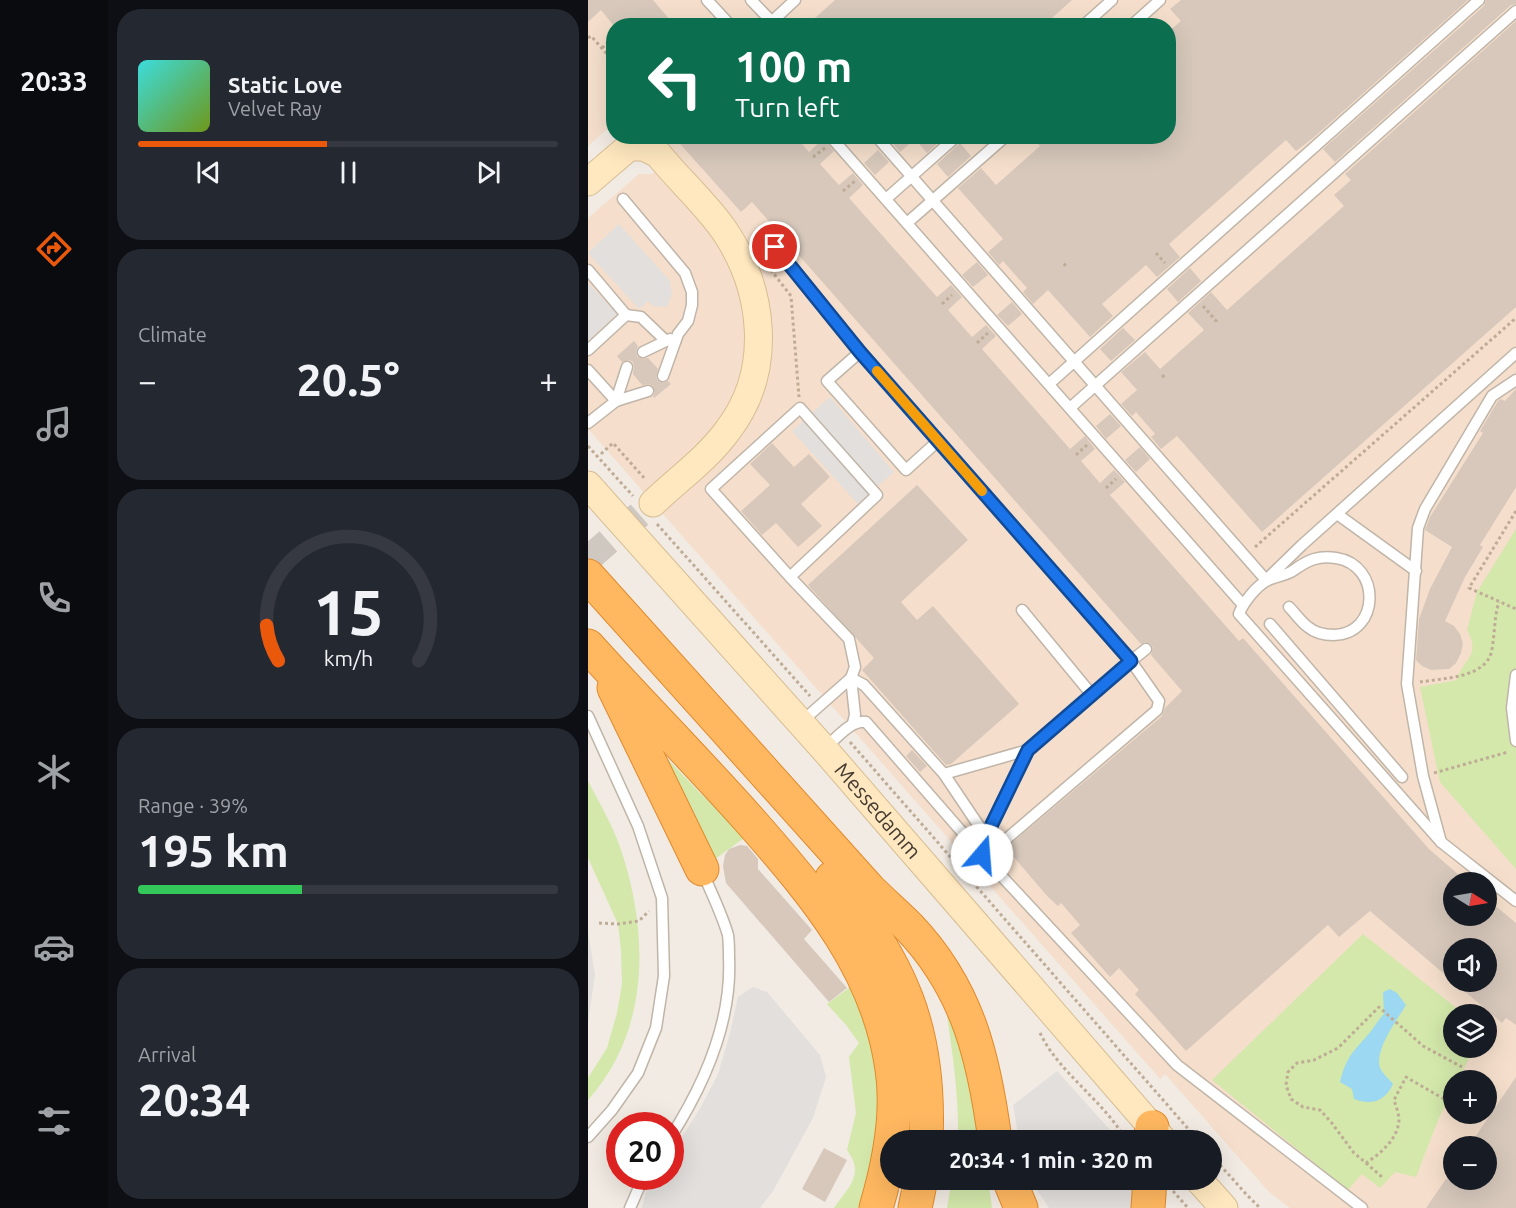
<!DOCTYPE html>
<meta charset="utf-8">
<style>
:root{--surface:#171b24;--page:#242831;--text:#f1f3f6;--muted:#9ea1a6;--line:#363941;--accent:#ea580c}
body{margin:0;font-family:Ubuntu,sans-serif;background:var(--page);color:var(--text);height:100vh;display:flex;flex-direction:column;font-size:22px;white-space:nowrap}
*{box-sizing:border-box;margin:0}
p{font-size:20px;color:var(--muted)}
.icon{flex:none;width:33px;height:33px;fill:none;stroke:currentColor;stroke-width:2;stroke-linecap:round;stroke-linejoin:round}
.map{position:relative;flex:1;overflow:hidden}
.side{display:flex;flex-direction:column;gap:9px;padding:9px;background:#0d0f14;width:480px}
.side>*{flex:none}
.banner{position:absolute;left:18px;top:18px;width:570px;height:126px;border-radius:24px;box-shadow:0 6px 24px #0002;background:#0b6e4f;color:#fff;overflow:hidden}
.needle{width:39px;rotate:101deg}
.fabs{position:absolute;left:855px;top:872px;display:grid;gap:12px}
.fabs a{display:grid;place-items:center;width:54px;height:54px;border-radius:50%;background:var(--surface);box-shadow:0 6px 24px #0002;font-size:30px}
.speed{position:absolute;left:18px;top:1112px;display:flex;gap:12px;font-size:30px;font-weight:700;text-align:center}
.speed>*{display:grid;place-content:center;width:78px;height:78px;border-radius:50%;background:var(--surface);box-shadow:0 6px 24px #0002;line-height:1}
.speed .limit{border:9px solid #d22;background:#fff;color:#111}
.pin{position:absolute;display:grid;place-items:center;width:51px;height:51px;color:#fff;margin:-26px;border:3px solid #fff;border-radius:50%;box-shadow:0 2px 6px #0007}
.me{position:absolute;width:66px;margin:-33px;rotate:18deg;stroke-linejoin:round;filter:drop-shadow(0 0 4px #0008)}
.turn{display:flex;align-items:center;gap:21px;height:126px;padding:0 30px;font-size:27px}
.turn .icon{width:78px;height:78px;stroke-width:2.5}
.turn b{display:block;font-size:42px;line-height:51px}
.big{font-size:45px;font-weight:700;line-height:1.1}
.side .card{flex:1;display:flex;flex-direction:column;justify-content:center;gap:9px;min-width:0;padding:0 21px;border-radius:24px;background:var(--page)}
.side .dial{align-items:center;gap:0}
.dial svg{height:156px;overflow:visible;fill:none;stroke:var(--line);stroke-width:7;stroke-linecap:round;text-anchor:middle}
.dial text{fill:var(--text);stroke:none}
.song{display:flex;align-items:center;gap:18px}
.cover{width:72px;height:72px;border-radius:9px;background:linear-gradient(135deg,hsl(180 70% 55%),hsl(80 70% 35%))}
.played{height:6px;border-radius:3px;background:linear-gradient(90deg,var(--accent) 45%,var(--line) 45%)}
.keys{display:flex;justify-content:space-around;direction:ltr}
.heat{display:flex;justify-content:space-between;align-items:center;font-size:33px;direction:ltr}
.charge{height:9px;border-radius:4px;background:linear-gradient(90deg,#34c759 39%,var(--line) 0)}
.trip{position:absolute;left:292px;top:1130px;width:342px;height:60px;border-radius:30px;background:var(--surface);box-shadow:0 6px 24px #0002;font-weight:700;line-height:60px;text-align:center}
main{display:flex;flex:1;min-height:0}
.tabs{display:flex;flex-direction:column;width:108px;justify-content:space-around;align-items:center;background:#090b0e;color:var(--muted)}
.tabs .icon{width:42px;height:42px}
.tabs .selected{color:var(--accent)}
.tabs b{font-size:27px;color:var(--text)}
.map>svg:first-child{display:block}
.commercial{fill:#f5dfcc;fill-rule:evenodd}
.green{fill:#d3e8aa}
.parking{fill:#e2dfdc}
.water{fill:#9cd8f1}
.building{fill:#d7c8bb;fill-rule:evenodd}
.lines{fill:none;stroke-linecap:round;stroke-linejoin:round}
.secondary-tunnel{stroke:#cfc8c0;stroke-width:27;stroke-dasharray:27 14;stroke-linecap:butt}
.lane-casing{stroke:#c0b5a8;stroke-width:13}
.secondary-casing{stroke:#d7bd93;stroke-width:29}
.highway-casing{stroke:#e08a2e;stroke-width:35}
.path{stroke:#bfac96;stroke-width:3;stroke-dasharray:3 3;stroke-linecap:butt}
.lane{stroke:#fff;stroke-width:10}
.secondary{stroke:#ffe8bf;stroke-width:27}
.highway{stroke:#ffb860;stroke-width:33}
.route-casing{stroke:#114b97;stroke-width:15}
.route{stroke:#1a73e8;stroke-width:10}
.slow{stroke:#f59e0b;stroke-width:10}
.labels{text-anchor:middle;stroke-width:4.5;stroke-linejoin:round;paint-order:stroke}
.street-label{font-size:21px;fill:#443b33;stroke:#fff}
</style>
<main>
<nav class="tabs">
<b>20:33</b>
<svg class="icon selected" aria-label="directions" viewBox="0 0 24 24"><path d="M12 3l9 9-9 9-9-9zM9 14v-3h6M13 9l2 2-2 2"/></svg>
<svg class="icon" aria-label="music" viewBox="0 0 24 24"><path d="M9 18V5l10-2v13"/><circle cx="6" cy="18" r="3"/><circle cx="16" cy="16" r="3"/></svg>
<svg class="icon" aria-label="phone" viewBox="0 0 24 24"><path d="M5 4h4l2 5-3 2q2 4 5 5l2-3 5 2v4C11 20 4 13 5 4z"/></svg>
<svg class="icon" aria-label="climate" viewBox="0 0 24 24"><path d="M12 3v18M4 7l16 10M4 17L20 7"/></svg>
<svg class="icon" aria-label="car" viewBox="0 0 24 24"><path d="M5 17H2v-5l4-1 3-4h7l3 4 3 1v5h-3M9 17h6M6 11h13"/><circle cx="7" cy="17" r="2"/><circle cx="17" cy="17" r="2"/></svg>
<svg class="icon" aria-label="filters" viewBox="0 0 24 24"><path d="M4 7h16M4 17h16"/><circle cx="9" cy="7" r="2"/><circle cx="15" cy="17" r="2"/></svg>
</nav>
<section class="side">
<div class="card">
<div class="song"><i class="cover"></i><div><b>Static Love</b><p>Velvet Ray</p></div></div>
<div class="played"></div>
<div class="keys"><svg class="icon" aria-label="previous" viewBox="0 0 24 24"><path d="M18 5L8 12l10 7zM5 5v14"/></svg><svg class="icon" aria-label="pause" viewBox="0 0 24 24"><path d="M8 5v14M16 5v14"/></svg><svg class="icon" aria-label="next" viewBox="0 0 24 24"><path d="M6 5l10 7-10 7zM19 5v14"/></svg></div>
</div>
<div class="card"><p>Climate</p>
<div class="heat"><a>−</a><b class="big">20.5°</b><a>+</a></div>
</div>
<div class="card dial"><svg viewBox="0 0 100 80">
<path d="M14 69A42 42 0 1 1 86 69"/>
<path d="M14 69A42 42 0 0 1 8 51" stroke="#ea580c"/>
<text x="50" y="56" font-size="32" font-weight="700">15</text>
<text x="50" y="72" font-size="11">km/h</text>
</svg></div>
<div class="card"><p>Range · 39%</p><b class="big">195 km</b><div class="charge"></div></div>
<div class="card"><p>Arrival</p><b class="big">20:34</b></div>
</section>
<div class="map">
<svg width="928" height="1208" viewBox="0 0 928 1208">
<rect width="100%" height="100%" fill="#f2ebe3"/>
<path class="commercial" d="M 0,0 L 928,0 L 928,1208 L 702,1208 L 681,1192 L 577,1074 L 572,1079 L 0,429 L 0,218 L 51,174 L 64,174 L 85,156 L 70,137 L 580,136 L 580,26 L 26,26 L 25,124 L 0,146 ZM 866,882 L 898,882 L 898,915 L 866,915 ZM 866,948 L 898,948 L 898,981 L 866,981 ZM 866,1014 L 898,1014 L 898,1047 L 866,1047 ZM 866,1080 L 898,1080 L 898,1113 L 866,1113 ZM 866,1146 L 898,1146 L 898,1179 L 866,1179 Z"/>
<g class="green">
<path d="M 928,529 L 928,869 L 852,782 L 832,687 L 869,680 C 874,659 894,657 879,630 L 889,592 Z"/>
<polygon points="70,749 113,794 159,836 127,859"/>
<path d="M 0,781 C 11,802 24,824 32,847 C 61,931 63,1030 0,1100 L 0,1078 L 19,1048 L 29,1013 L 34,984 L 33,950 L 30,924 L 0,858 Z"/>
<polygon points="775,934 876,1014 866,1014 866,1047 887,1047 870,1080 866,1080 865,1089 851,1118 828,1177 807,1172 792,1188 774,1174 760,1190 624,1080"/>
<path d="M 265,985 C 282,1029 294,1079 291,1126 C 289,1151 279,1183 273,1208 L 246,1208 C 261,1186 277,1175 259,1150 L 268,1113 L 261,1057 L 271,1043 L 258,1025 L 239,1004 Z"/>
<path d="M 359,1015 L 371,1024 L 395,1140 L 370,1140 C 371,1098 365,1057 359,1015 Z"/>
<polygon points="364,1179 400,1179 404,1208 359,1208"/>
</g>
<g class="parking">
<polygon points="31,224 82,281 84,295 79,307 65,306 60,301 51,309 0,253"/>
<polygon points="0,283 29,314 0,341"/>
<polygon points="242,397 306,472 270,504 204,431"/>
<polygon points="0,932 7,974 0,1023"/>
<polygon points="165,987 179,992 232,1055 238,1077 225,1118 185,1191 172,1208 54,1208 59,1186 67,1176 82,1176 83,1155 114,1105 130,1074 142,1033 150,997"/>
<polygon points="469,1071 531,1140 431,1140 425,1105"/>
<polygon points="442,1179 551,1179 547,1208 461,1208"/>
</g>
<path class="water" d="M 802,989 L 809,993 L 818,1005 C 809,1020 786,1050 792,1068 C 795,1074 801,1079 805,1084 C 797,1101 784,1106 766,1099 L 764,1089 L 752,1082 C 758,1059 762,1055 778,1037 C 785,1030 789,1021 796,1014 L 795,992 Z"/>
<g class="building">
<polygon points="0,0 65,0 87,26 26,26 13,10 0,22"/>
<polygon points="247,0 484,0 455,26 218,26"/>
<polygon points="593,0 880,0 725,138 708,151 698,140 581,244 592,257 569,277 558,265 514,304 525,316 502,337 460,290 445,304 435,292 439,288 415,261 411,265 400,252 415,239 370,188 393,168 408,185 452,146 444,136 580,136 580,32 593,21 582,9"/>
<polygon points="898,0 928,0 928,4 923,5 747,162 735,149 896,6"/>
<polygon points="928,21 928,307 674,532 589,436 573,449 563,437 567,434 548,412 544,416 533,404 549,390 533,372 557,352 572,369 616,330 600,313 623,292 639,310 756,206 746,195 763,180 757,174"/>
<path d="M 85,136 L 207,136 L 221,152 L 235,139 L 246,151 L 232,164 L 251,185 L 265,173 L 275,185 L 261,198 L 349,297 L 363,285 L 374,297 L 360,310 L 384,337 L 398,325 L 408,336 L 394,349 L 482,449 L 497,436 L 507,449 L 493,461 L 512,483 L 526,470 L 537,482 L 522,495 L 651,641 L 655,638 L 841,849 L 879,882 L 866,882 L 866,915 L 898,915 L 898,898 L 928,923 L 928,1025 L 918,1018 L 914,1023 L 782,911 L 751,937 L 740,925 L 598,1051 L 556,1004 L 547,994 L 551,990 L 531,968 L 522,977 L 483,933 L 492,925 L 473,903 L 470,906 L 460,897 L 418,848 L 574,716 L 577,708 L 594,691 L 563,655 L 565,648 L 563,644 L 557,642 L 553,644 L 164,202 L 153,212 ZM 866,948 L 898,948 L 898,981 L 866,981 Z"/>
<polygon points="306,136 357,136 339,153 327,139 312,152 302,140"/>
<polygon points="372,143 383,156 360,177 349,164"/>
<polygon points="290,150 301,162 287,175 276,163"/>
<polygon points="389,262 400,275 385,287 374,275"/>
<polygon points="602,268 613,281 590,302 579,289"/>
<polygon points="424,302 434,314 420,326 409,315"/>
<polygon points="535,328 547,340 523,361 512,349"/>
<polygon points="46,341 50,346 48,351 49,356 54,359 60,358 70,369 68,377 70,381 76,383 80,381 83,384 66,398 65,397 67,392 65,386 61,384 54,385 45,374 46,366 45,362 41,360 34,362 29,356"/>
<polygon points="928,389 928,487 892,545 895,547 877,577 857,621 866,626 872,634 875,643 873,653 868,663 861,669 843,670 834,666 828,660 831,619 842,589 864,547 837,530 842,517 895,433 892,431 910,401 913,399 917,401"/>
<polygon points="522,414 533,426 518,439 508,426"/>
<polygon points="184,443 206,467 221,454 242,477 213,504 234,526 210,547 188,523 174,535 153,511 182,485 162,464"/>
<polygon points="552,447 562,459 548,472 537,460"/>
<polygon points="329,485 380,540 313,602 329,620 345,606 431,704 363,764 358,765 274,670 286,658 220,585"/>
<polygon points="324,750 339,766 332,772 318,756"/>
<polygon points="152,845 159,846 170,859 170,869 224,930 216,939 259,988 241,1002 138,883 135,866 137,855 141,849"/>
<polygon points="928,1077 928,1208 838,1208 858,1179 898,1179 898,1146 881,1146"/>
<polygon points="236,1148 259,1160 237,1202 214,1189"/>
</g>
<g class="lines">
<polyline class="secondary-tunnel" points="0,559 65,503"/>
<g class="lane-casing">
<g id="lane">
<polyline points="119,0 143,26"/>
<polyline points="163,0 187,25"/>
<polyline points="179,26 207,0"/>
<polyline points="495,26 524,0"/>
<polyline points="543,26 572,0"/>
<polyline points="242,136 655,605"/>
<polyline points="288,136 678,580 714,545 928,353"/>
<polyline points="35,199 97,273 104,292 104,305 100,321 90,334 75,376"/>
<polyline points="298,199 369,136"/>
<polyline points="319,223 418,136"/>
<polyline points="187,247 272,352 543,661 440,750 404,824 394,855"/>
<polyline points="0,270 38,315 0,350"/>
<polyline points="38,315 53,317 78,341"/>
<polyline points="55,352 82,339"/>
<polyline points="272,352 239,381 318,470 350,441"/>
<polyline points="0,370 28,401"/>
<polyline points="928,380 904,396 837,509 830,528 819,684 835,776 853,842 928,901"/>
<polyline points="461,384 891,0"/>
<polyline points="28,401 39,367"/>
<polyline points="482,408 928,11"/>
<polyline points="0,423 28,401 60,391"/>
<polyline points="749,514 828,571"/>
<polyline points="202,577 123,489 212,408 289,495 202,577 261,639 267,667 263,678 267,715 265,723"/>
<path d="M 701,607 C 707,613 713,622 720,627 C 727,633 737,635 746,635 C 792,634 794,565 748,558 C 731,555 720,560 706,570 C 698,576 688,576 680,580 C 668,586 655,603 651,614 L 853,842"/>
<polyline points="434,610 504,695"/>
<polyline points="682,624 814,777"/>
<polyline points="928,675 924,708 928,741"/>
<polyline points="263,678 276,685 356,774 393,829 394,848"/>
<polyline points="0,716 50,826 74,898 76,976 68,1028 50,1073 24,1110 0,1137"/>
<polyline points="212,723 263,678"/>
<path d="M 236,749 C 248,739 262,720 278,722 L 394,855 L 589,1065 L 774,1208"/>
<polyline points="356,774 440,750"/>
<polyline points="394,855 416,841 569,710 571,701 543,661 558,649"/>
<path d="M 82,1138 C 116,1085 144,1023 141,958 C 141,951 141,942 140,935 C 134,914 123,892 114,871"/>
<polyline points="42,1208 56,1176"/>
</g>
</g>
<g class="secondary-casing">
<g id="secondary">
<path d="M 0,182 L 41,147 L 56,147 L 70,154 C 91,180 117,203 136,230 C 176,289 186,370 140,430 C 120,458 90,479 65,503"/>
<path id="s1" d="M 0,485 L 236,749 L 575,1140"/>
<polyline points="610,1179 636,1208"/>
</g>
</g>
<g class="highway-casing">
<g id="highway">
<path d="M 0,576 L 281,889 C 294,902 308,914 321,927 C 380,989 396,1058 407,1140"/>
<path d="M 0,646 C 54,706 111,763 164,823 C 228,896 290,969 304,1069 C 311,1114 301,1164 288,1208"/>
<polyline points="26,688 114,869"/>
<path d="M 244,878 C 313,962 343,1030 338,1140"/>
<polyline points="563,1140 564,1127"/>
<polyline points="421,1179 433,1208"/>
<polyline points="327,1208 333,1179"/>
<polyline points="560,1208 562,1179"/>
</g>
</g>
<g class="path">
<polyline points="0,38 3,36 26,62"/>
<polyline points="14,48 26,37"/>
<polyline points="225,157 237,148"/>
<polyline points="255,191 267,181"/>
<polyline points="568,253 577,263"/>
<polyline points="179,265 203,296 211,397"/>
<polyline points="476,266 478,263"/>
<polyline points="354,304 364,295"/>
<polyline points="615,306 629,322"/>
<polyline points="389,343 400,333"/>
<polyline points="574,377 577,375"/>
<polyline points="0,446 45,496"/>
<polyline points="13,454 25,443 58,480"/>
<polyline points="488,455 499,445"/>
<polyline points="518,488 528,479"/>
<polyline points="928,511 881,588 928,609"/>
<polyline points="69,524 222,696"/>
<polyline points="667,547 928,318"/>
<path d="M 832,682 C 856,678 900,678 904,649 C 907,633 906,617 911,602"/>
<polyline points="262,742 610,1140"/>
<polyline points="846,773 920,752"/>
<polyline points="11,923 30,924 51,921 61,911"/>
<path d="M 452,1033 C 471,1073 516,1101 538,1140"/>
<path d="M 856,1099 L 818,1077 L 806,1100 C 808,1106 811,1114 811,1120 C 810,1139 793,1153 778,1163 L 766,1153 L 743,1122 L 732,1110 L 715,1107 L 703,1099 L 698,1085 L 700,1072 L 709,1063 L 726,1060 L 750,1048 L 791,1007 L 835,1046 L 874,1067"/>
<polyline points="624,1156 658,1194 672,1208"/>
<polyline points="778,1163 795,1178"/>
<polyline points="585,1191 600,1208"/>
</g>
<use href="#lane" class="lane"/>
<use href="#secondary" class="secondary"/>
<use href="#highway" class="highway"/>
</g>
<g class="lines">
<g class="route-casing">
<polyline id="route" points="187,247 272,352 543,661 440,750 404,824 394,855"/>
</g>
<use href="#route" class="route"/>
<polyline class="slow" points="289,371 394,491"/>
</g>
<g class="labels">
<g class="street-label">
<text dy="7" stroke="none"><textPath href="#s1" startOffset="436">Messedamm</textPath></text>
</g>
</g>
</svg>
<div class="fabs">
<a><svg class="needle" viewBox="-14 -14 28 28"><path d="M0-13l5 13h-10z" fill="#e53935"/><path d="M0 13l5-13h-10z" fill="#9ea1a6"/></svg></a>
<a><svg class="icon" aria-label="sound" viewBox="0 0 24 24"><path d="M4 9h4l5-4v14l-5-4H4zM17 9q2 3 0 6"/></svg></a>
<a><svg class="icon" aria-label="layers" viewBox="0 0 24 24"><path d="M12 4l9 5-9 5-9-5zM3 14l9 5 9-5"/></svg></a>
<a>+</a>
<a>−</a>
</div>
<div class="speed"><div class="limit">20</div></div>
<div class="pin" style="left:187px;top:247px;background:#d93025"><svg class="icon" aria-label="arrive" viewBox="0 0 24 24"><path d="M6 21V4h12l-3 4 3 4H6"/></svg></div>
<svg class="me" style="left:394px;top:855px" viewBox="-20 -20 40 40"><circle r="19" fill="#fff"/><path d="M0-13L10 11 0 6-10 11z" fill="#1a73e8"/></svg>
<div class="trip">20:34 · 1 min · 320 m</div>
<div class="banner">
<div class="turn"><svg class="icon" aria-label="left" viewBox="0 0 24 24"><path d="M17 20v-9H6M10 6l-5 5 5 5"/></svg><div><b>100 m</b>Turn left</div></div>
</div>
</div>
</main>
